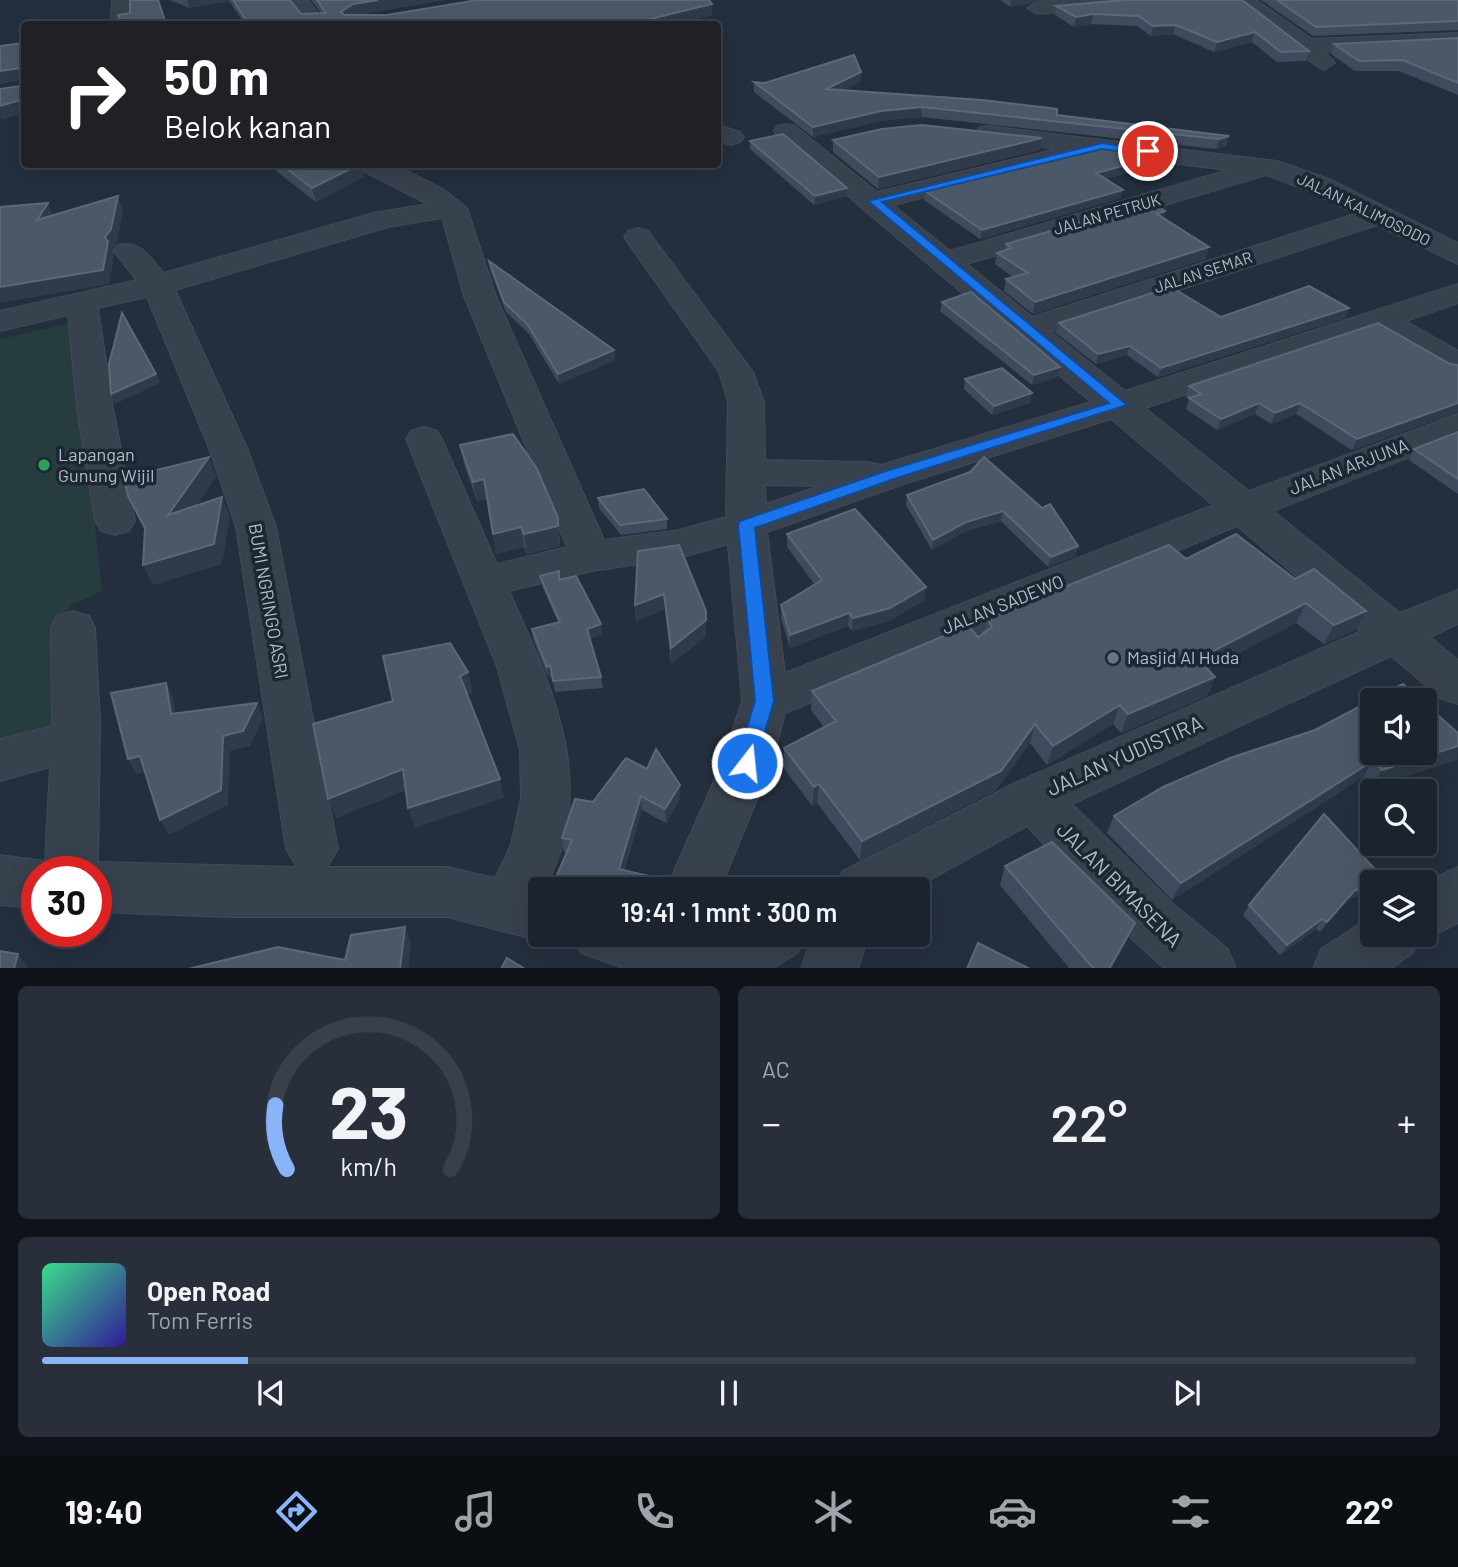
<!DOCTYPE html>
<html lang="id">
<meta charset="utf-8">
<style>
:root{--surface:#1b232e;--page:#282f3a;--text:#f1f3f6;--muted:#a0a4aa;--line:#39404a;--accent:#8ab4f8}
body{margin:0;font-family:Barlow,sans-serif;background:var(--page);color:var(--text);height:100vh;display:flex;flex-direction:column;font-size:26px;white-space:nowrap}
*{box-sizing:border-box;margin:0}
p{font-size:23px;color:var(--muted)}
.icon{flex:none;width:38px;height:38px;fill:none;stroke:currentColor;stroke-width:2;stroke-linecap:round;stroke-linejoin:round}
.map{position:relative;height:968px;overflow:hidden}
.drawer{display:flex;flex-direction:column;gap:18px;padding:18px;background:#0f1319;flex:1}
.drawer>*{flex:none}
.hud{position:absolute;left:21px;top:21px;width:700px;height:147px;border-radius:7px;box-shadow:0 7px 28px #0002,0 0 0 2px var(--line);background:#202124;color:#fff;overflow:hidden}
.fabs{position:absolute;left:1360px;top:688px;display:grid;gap:14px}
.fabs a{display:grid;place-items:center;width:77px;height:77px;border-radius:7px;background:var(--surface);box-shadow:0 7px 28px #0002,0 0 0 2px var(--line);font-size:35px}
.speed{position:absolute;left:21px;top:856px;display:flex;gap:14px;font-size:35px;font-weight:700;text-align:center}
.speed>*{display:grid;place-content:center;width:91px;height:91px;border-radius:50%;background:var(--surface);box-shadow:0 7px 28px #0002,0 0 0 2px var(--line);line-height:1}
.speed .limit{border:10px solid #d22;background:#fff;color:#111}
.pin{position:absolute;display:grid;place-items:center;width:60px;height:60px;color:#fff;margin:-30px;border:4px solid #fff;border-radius:50%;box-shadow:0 2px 7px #0007}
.me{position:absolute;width:77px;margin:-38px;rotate:16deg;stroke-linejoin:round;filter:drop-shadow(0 0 5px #0008)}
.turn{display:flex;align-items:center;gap:24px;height:147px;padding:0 28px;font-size:32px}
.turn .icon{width:91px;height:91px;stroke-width:2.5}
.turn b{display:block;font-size:49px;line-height:60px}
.big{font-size:52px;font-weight:600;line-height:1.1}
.drawer .card{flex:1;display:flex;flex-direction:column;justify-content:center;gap:10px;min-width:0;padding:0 24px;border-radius:10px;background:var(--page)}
.drawer .dial{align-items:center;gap:0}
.dial svg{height:182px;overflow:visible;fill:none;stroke:var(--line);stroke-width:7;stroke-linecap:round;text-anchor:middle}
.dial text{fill:var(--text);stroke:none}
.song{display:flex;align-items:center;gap:21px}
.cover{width:84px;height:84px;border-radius:10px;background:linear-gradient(135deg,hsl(150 70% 55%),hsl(250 70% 35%))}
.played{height:7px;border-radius:4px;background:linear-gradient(90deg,var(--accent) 15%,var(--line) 15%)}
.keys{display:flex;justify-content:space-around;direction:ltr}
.heat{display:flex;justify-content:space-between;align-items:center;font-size:38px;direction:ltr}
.drawer .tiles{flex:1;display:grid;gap:18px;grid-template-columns:1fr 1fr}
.card:last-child{grid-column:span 2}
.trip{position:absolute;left:528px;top:877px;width:402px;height:70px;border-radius:7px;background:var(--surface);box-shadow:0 7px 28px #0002,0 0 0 2px var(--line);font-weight:600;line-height:70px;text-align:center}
.menu{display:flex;height:112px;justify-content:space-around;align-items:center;background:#0b0e12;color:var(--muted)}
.menu .icon{width:49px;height:49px}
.menu .on{color:var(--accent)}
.menu b{font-size:32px;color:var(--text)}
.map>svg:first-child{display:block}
.green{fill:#263c3f}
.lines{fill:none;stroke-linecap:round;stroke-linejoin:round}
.minor-casing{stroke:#414a57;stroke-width:2}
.minor{fill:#38414e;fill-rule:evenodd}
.wall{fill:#3f4b5c}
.shaded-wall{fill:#2f3b4b}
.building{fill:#4b5868;stroke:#5c6777;stroke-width:2}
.route{fill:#1a73e8;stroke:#114b97;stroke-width:2}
.leisure-dot{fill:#2e9e5b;stroke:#1d2633;stroke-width:2.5}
.worship-dot{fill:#6b7280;stroke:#1d2633;stroke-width:2.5}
.labels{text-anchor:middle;stroke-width:7;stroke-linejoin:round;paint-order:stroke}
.far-street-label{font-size:16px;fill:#b4bcc9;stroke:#1d2633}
.poi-label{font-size:18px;fill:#b4bcc9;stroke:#1d2633;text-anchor:start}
.street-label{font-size:18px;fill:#b4bcc9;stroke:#1d2633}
.near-street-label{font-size:21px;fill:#b4bcc9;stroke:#1d2633}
</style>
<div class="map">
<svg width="1458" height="969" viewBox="0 0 1458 969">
<rect width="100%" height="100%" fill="#242f3e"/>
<polygon class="green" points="73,323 102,591 69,606 73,724 0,742 0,339"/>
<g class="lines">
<g class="minor-casing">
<g id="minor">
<polygon points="112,0 132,0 131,24 111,24"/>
<polygon points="288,0 308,0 326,24 306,24"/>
<polygon points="1060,0 1141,0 1131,6 1037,14 1027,8 1037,2"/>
<path d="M 1233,0 L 1256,0 L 1312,39 L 1458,33 L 1458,45 L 1325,52 L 1335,63 L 1324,70 C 1317,68 1239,8 1233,0 Z"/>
<path d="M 786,124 L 795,126 L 877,192 L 1057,149 L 979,138 L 976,133 L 979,128 L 988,126 L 1277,161 L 1329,179 L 1458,243 L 1458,264 L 1377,225 L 1051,332 L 1125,391 L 1458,284 L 1458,303 L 1406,321 L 1458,351 L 1458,375 L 1446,372 L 1377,330 L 1145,408 L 1249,491 L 1458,414 L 1458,438 L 1273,511 L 1400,613 L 1458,590 L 1458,624 L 1430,637 L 1458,660 L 1458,704 L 1442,699 L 1391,656 L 1072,804 L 1172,903 L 1228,949 L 1236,969 L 1165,969 L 1132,939 L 1027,826 L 913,889 L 835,889 L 843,871 L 1015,783 L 1361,631 L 1237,526 L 785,713 L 772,763 L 720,889 L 666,889 L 722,763 L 742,701 L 728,544 L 679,558 L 592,571 L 509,591 C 544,670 587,756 563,844 C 559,859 551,874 545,889 L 541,889 L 541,934 L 557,934 L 541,941 L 447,917 L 230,917 L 96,912 L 96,872 L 37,872 L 37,908 L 0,905 L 0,855 L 45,861 L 50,767 L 0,781 L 0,739 L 52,726 L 51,628 L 57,616 L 73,611 L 89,616 L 95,628 L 100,722 L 98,862 L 297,867 L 286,849 L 236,527 L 209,448 L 147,297 L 98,308 L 113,408 L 135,521 L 129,531 L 115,535 L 101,531 L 95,521 L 77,408 L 68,315 L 0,331 L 0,311 L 137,280 L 113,251 L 118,245 C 140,239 150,258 164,273 L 374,213 L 428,204 L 361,170 L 357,164 L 392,164 L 443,189 L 467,208 L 496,296 L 604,540 L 679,530 L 726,517 L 728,402 L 719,372 L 624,237 L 628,231 L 638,228 L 648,231 L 753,372 L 764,402 L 765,460 L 867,462 L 881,465 L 1091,402 L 777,136 L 774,131 L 777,126 ZM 1088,153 L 1228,170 L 950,251 L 893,205 L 1085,157 ZM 1266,175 L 1309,191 L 1355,214 L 1032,317 L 967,264 ZM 442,218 L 464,296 L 567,547 L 497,564 L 442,439 L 437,431 L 424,427 L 411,431 L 406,439 L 497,667 L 520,750 L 521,798 L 511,845 L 495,878 L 447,867 L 327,867 L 338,849 L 276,527 L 247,448 L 175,290 L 388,227 ZM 1111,419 L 1213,505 L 785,673 L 767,532 L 904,484 ZM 765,485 L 820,486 L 766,504 Z"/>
<polygon points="718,125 740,132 744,137 740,142 731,145 718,141"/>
<polygon points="1458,867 1458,923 1424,940 1419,938 1413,953 1390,969 1313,969 1321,949 1372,916 1372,934 1424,934 1424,883"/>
<polygon points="573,934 691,934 712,941 723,934 806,934 798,953 771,969 626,969 581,953"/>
<polygon points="813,934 869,934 858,969 801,969"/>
</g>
</g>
<use href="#minor" class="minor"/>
</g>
<g class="wall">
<polygon points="170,0 290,0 301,14 321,13 311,0 444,0 357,15 712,15 675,24 245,24 229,1 189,8"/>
<polygon points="1000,0 1046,0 1010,7"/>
<polygon points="1261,0 1458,0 1458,30 1313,36"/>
<polygon points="1056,6 1250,7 1309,51 1306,61 1277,62 1252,42 1214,52 1173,34 1151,36 1137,26 1091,24 1074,27 1055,15"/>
<polygon points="1458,38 1458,95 1399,71 1355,71 1331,54 1334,44"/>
<polygon points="861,72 860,82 843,90 1229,136 1226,146 1216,149 921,117 880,121 813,137 754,92 754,82 765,83"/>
<polygon points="833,140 1040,150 878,189 833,152"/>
<polygon points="750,141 846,196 814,205 750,149"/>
<polygon points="1163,155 1161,164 1105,179 1121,198 980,239 924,200 925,191"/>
<polygon points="267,164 361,164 364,177 316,202"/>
<polygon points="1165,211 1163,218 1209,247 1205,259 1033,314 1004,291 1006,279 1013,277 995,264 997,253 1005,250 1006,244"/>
<polygon points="489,261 614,350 615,360 559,384 529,334 506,312 490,270"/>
<polygon points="942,302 1060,367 1057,377 1032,385 940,311"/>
<polygon points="1349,308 1345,318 1158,377 1127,355 1096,364 1056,333 1059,323 1221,317"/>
<polygon points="1450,364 1458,365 1458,412 1352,450 1296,414 1271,424 1255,414 1217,430 1186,409 1189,399 1186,397 1189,386"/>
<polygon points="965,379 1032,393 1030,403 992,415 964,389"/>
<polygon points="1458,432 1458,494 1409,460 1414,449"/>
<polygon points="460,445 560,537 560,546 527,554 524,547 496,554 487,499 477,501 464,464"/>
<polygon points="970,472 1078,546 1075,556 1048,567 1001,521 964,532 932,550 906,505 907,495"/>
<polygon points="598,498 667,519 667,529 621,535 599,508"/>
<polygon points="787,534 924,600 889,621 852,631 848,626 790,648 781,618 781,605 815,585 787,547"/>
<polygon points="1236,534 1356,630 1324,644 1296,623 1208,669 1215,677 1207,696 1121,733 1113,724 1047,765 1030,743 996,790 860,860 817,803 812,806 783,767 784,748 824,727 811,710 812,691 978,637 983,633 987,618 1186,559"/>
<polygon points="638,551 706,611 706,636 671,664 665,609 636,621 635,605"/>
<polygon points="540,576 561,580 602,634 590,639 601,677 603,688 555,692 552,676 548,677 533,639 532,629 558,622 542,586"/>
<polygon points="1230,758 1457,760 1371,787 1363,777 1172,900 1107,833 1114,816"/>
<polygon points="647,769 680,799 666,823 642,810 624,871 653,877 654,889 551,889 567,852 564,852 562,838 593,802"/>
<polygon points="1005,866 1135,923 1126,942 1111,969 1070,969 1000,885"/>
<polygon points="1383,878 1380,882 1372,882 1372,890 1347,900 1320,932 1316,929 1280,955 1243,915 1249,905"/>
</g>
<g class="shaded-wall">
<polygon points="187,0 229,0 229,1 189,8"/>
<polygon points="378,0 444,0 356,15 343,24 341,12 353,4"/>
<polygon points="1011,0 1046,0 1010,7"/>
<polygon points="712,4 712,15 675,24 630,24"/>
<polygon points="1093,14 1091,24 1074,27 1076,17"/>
<polygon points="1176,25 1173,34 1151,36 1153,26"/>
<polygon points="1255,32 1252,42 1214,52 1217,42"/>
<polygon points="21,68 24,80 0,84 0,71"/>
<polygon points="861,72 860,82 825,99 826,89"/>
<polygon points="24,99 24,113 1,120 0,116 0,106"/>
<polygon points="922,107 921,117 880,121 813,137 813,127 881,111"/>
<polygon points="1229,136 1226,146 1216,149 1219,139"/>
<polygon points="1042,138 1040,150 878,189 879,177"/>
<polygon points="1163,155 1161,164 1094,182 1096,173"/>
<polygon points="360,164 361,164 364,177 316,202 312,188"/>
<polygon points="847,188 846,196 814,205 815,196"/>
<polygon points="1123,190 1121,198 980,239 982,230"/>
<polygon points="118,196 123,210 117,243 111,250 114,256 109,284 0,303 0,287 105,237"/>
<polygon points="48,203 53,217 37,220"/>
<polygon points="1165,211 1162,223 1157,214"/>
<polygon points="1209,247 1205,259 1033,314 1035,302"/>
<polygon points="1349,308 1345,318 1158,377 1161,368"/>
<polygon points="1130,346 1127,355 1096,364 1098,354"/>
<polygon points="614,350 615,360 559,384 558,374"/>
<polygon points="1060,367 1057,377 1032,385 1034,375"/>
<polygon points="156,374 160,383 115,404 111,394"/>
<polygon points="1032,393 1030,403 992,415 994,406"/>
<polygon points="1259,403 1255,414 1217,430 1221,419"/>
<polygon points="1300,403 1296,414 1271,424 1275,413"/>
<polygon points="1458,404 1458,412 1352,450 1357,439"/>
<polygon points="209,457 216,477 177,535 168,515"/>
<polygon points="484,479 487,499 477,501 473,482"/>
<polygon points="222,497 230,517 222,564 153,585 143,565"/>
<polygon points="1003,511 1001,521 964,532 932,550 933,540 966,522"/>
<polygon points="558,518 560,546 527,554 524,534"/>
<polygon points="521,527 524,547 496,554 493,534"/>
<polygon points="1078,546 1075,556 1048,567 1051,557"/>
<polygon points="926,587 924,600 889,621 852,631 853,618"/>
<polygon points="664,594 665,609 636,621 635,605"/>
<polygon points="1306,603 1296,623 1190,678 1198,659"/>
<polygon points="1366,611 1356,630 1324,644 1334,625"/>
<polygon points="849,613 848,626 790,648 790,635"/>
<polygon points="706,620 706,636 671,664 671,648"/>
<polygon points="601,624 602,634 588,640 587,629"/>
<polygon points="550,665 552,676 548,677 547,667"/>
<polygon points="468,672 473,692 465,696 460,676"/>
<polygon points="1215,677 1207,696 1121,733 1128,714"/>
<polygon points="166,683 173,698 178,729 171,714"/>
<polygon points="257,703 263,718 250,746 230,751 228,805 169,835 160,820 223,736"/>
<polygon points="1120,705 1113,724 1047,765 1053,746"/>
<polygon points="1035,724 1030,743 996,790 860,860 862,841"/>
<polygon points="1458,746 1457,760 1371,787 1382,770"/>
<polygon points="140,756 149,771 136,774 128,759"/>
<polygon points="1374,760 1363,777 1172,900 1181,883"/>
<polygon points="403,769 409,789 336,818 328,799"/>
<polygon points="500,779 504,798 415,828 408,808"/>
<polygon points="819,784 817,803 812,806 814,787"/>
<polygon points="680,785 680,799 666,823 665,809"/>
<polygon points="641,796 642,810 620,883 619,869"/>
<polygon points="653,877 654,889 649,889"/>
<polygon points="1372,883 1372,890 1347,900 1320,932 1327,922 1354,891"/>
<polygon points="1322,919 1316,929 1280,955 1287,945"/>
<polygon points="1135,923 1126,942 1111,969 1109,969"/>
<polygon points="405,927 411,943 408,969 400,969"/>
<polygon points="18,954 30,969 14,969"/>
</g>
<g class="building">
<polygon points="130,0 158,0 166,24 123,24 118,15 130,13"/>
<polygon points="233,0 290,0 301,14 326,13 317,0 378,0 353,4 341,12 344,15 387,15 478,0 709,0 712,4 630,24 258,24 246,20"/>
<polygon points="1124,0 1242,0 1309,51 1281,52 1255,32 1217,42 1176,25 1153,26 1139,16 1093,14 1076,17 1056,6"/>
<polygon points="1277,0 1458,0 1458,21 1316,27"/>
<polygon points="1458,38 1458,83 1403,60 1359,61 1334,44"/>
<polygon points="24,43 24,99 0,106 0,89 21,86 21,68 0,71 0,46"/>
<polygon points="854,55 861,72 826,89 982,100 1057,109 1057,115 1229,136 1219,139 922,107 881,111 813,127 754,82 765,83"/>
<polygon points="922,125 1042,138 879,177 833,140 882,129"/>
<polygon points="783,134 847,188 815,196 750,141"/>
<polygon points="1091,147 1163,155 1096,173 1123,190 982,230 925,191 1087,151"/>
<polygon points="281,164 360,164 312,188"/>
<polygon points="118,196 111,229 105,237 108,242 103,270 0,287 0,207 48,203 37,220"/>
<polygon points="1150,202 1165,211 1157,214 1209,247 1035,302 1006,279 1028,273 997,253 1011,248 1006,244"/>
<polygon points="489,261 614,350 558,374 528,325 504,302"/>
<polygon points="1309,286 1349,308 1161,368 1130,346 1098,354 1059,323 1171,287 1221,317"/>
<polygon points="971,292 1060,367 1034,375 942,302"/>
<polygon points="122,313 156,374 111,394 109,364"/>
<polygon points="1378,323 1450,364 1458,365 1458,403 1357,439 1300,403 1275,413 1259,403 1221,419 1189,398 1201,394 1189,386"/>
<polygon points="1002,368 1032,393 994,406 965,379"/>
<polygon points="1458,432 1458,479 1414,449"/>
<polygon points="513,434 537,469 558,518 558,526 524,534 521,527 493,534 484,479 473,482 460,445"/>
<polygon points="209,457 168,515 222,497 214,544 143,565 145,528 128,496 124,478"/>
<polygon points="984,457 1042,508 1050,504 1078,546 1051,557 1003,511 966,522 933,540 907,495 970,472"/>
<polygon points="644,489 667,519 620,525 598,498"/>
<polygon points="855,509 926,587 890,608 853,618 849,613 790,635 781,605 822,580 787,534"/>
<polygon points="1236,534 1295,579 1314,569 1366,611 1334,625 1306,603 1198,659 1215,677 1128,714 1120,705 1053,746 1035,724 1001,771 862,841 819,784 814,787 784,748 836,721 812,691 968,626 978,637 992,627 987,618 1169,545 1186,559"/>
<polygon points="679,545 706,611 706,620 671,648 664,594 635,605 638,551"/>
<polygon points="559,571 559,580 576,576 601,624 587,629 601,677 553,681 550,665 547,667 532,629 560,622 540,576"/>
<polygon points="450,643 468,672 460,676 500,779 408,808 403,769 328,799 313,724 393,701 383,656"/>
<polygon points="166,683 171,714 257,703 243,731 223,736 221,790 160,820 140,756 128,759 111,693"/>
<polygon points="1403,684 1421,700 1372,700"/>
<polygon points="1372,700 1372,752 1424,752 1424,703 1458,733 1458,746 1382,770 1374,760 1181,883 1114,816 1163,787 1230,758 1315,730"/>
<polygon points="656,749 680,785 665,809 641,796 619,869 653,877 649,889 551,889 572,840 562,838 575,799 593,802 626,758 647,769"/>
<polygon points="1324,814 1383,878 1354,891 1327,922 1322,919 1287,945 1249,905"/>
<polygon points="1052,842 1135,923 1109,969 1094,969 1005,866"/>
<polygon points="405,927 400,969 188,969 278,947 345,960 351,935"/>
<polygon points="978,943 1030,969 967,969"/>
<polygon points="0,951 18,954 14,969 0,969"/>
<polygon points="507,958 525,969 501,969"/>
</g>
<polygon class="route" points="1102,143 1154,151 1148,155 1102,149 882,202 1127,405 897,478 755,528 774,701 754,769 747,771 739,769 736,763 755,701 738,525 740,521 886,471 1109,403 868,201"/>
<circle class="leisure-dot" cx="44" cy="465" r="7"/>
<circle class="worship-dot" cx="1113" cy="658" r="7"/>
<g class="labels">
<g class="far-street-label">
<text transform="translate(1364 209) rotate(26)" y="6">JALAN KALIMOSODO</text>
<text transform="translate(1107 214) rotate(-16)" y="6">JALAN PETRUK</text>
<text transform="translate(1203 272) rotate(-18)" y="6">JALAN SEMAR</text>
</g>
<g class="poi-label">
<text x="58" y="461">Lapangan<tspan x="58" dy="21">Gunung Wijil</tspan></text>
<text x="1127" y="664">Masjid Al Huda</text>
</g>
<g class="street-label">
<text transform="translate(1349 467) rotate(-21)" y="6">JALAN ARJUNA</text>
<text transform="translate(268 601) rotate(80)" y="6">BUMI NGRINGO ASRI</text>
<text transform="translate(1003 605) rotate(-22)" y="6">JALAN SADEWO</text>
</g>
<g class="near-street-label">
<text transform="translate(1125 756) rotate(-24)" y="7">JALAN YUDISTIRA</text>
<text transform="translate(1119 885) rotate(45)" y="7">JALAN BIMASENA</text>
</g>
</g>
</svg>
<div class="fabs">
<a><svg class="icon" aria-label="sound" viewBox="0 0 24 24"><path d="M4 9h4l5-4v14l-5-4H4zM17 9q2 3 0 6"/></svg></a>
<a><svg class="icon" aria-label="search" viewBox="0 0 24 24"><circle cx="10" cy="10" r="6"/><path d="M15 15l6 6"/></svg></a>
<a><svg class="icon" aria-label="layers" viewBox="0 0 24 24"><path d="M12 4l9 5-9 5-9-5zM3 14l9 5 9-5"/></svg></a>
</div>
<div class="speed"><div class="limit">30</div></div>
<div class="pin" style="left:1148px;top:151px;background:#d93025"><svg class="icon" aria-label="arrive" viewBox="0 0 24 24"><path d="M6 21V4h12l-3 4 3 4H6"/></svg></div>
<svg class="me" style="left:747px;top:763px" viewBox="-20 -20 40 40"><circle r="17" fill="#1a73e8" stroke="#fff" stroke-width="3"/><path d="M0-11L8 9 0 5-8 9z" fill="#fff"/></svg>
<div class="trip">19:41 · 1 mnt · 300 m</div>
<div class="hud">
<div class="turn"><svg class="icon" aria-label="right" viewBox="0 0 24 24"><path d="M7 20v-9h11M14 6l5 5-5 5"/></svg><div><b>50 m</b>Belok kanan</div></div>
</div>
</div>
<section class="drawer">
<div class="tiles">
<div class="card dial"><svg viewBox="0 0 100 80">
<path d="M14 69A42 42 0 1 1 86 69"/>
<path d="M14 69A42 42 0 0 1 9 41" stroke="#8ab4f8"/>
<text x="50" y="56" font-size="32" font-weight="700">23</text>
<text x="50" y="72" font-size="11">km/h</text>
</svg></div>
<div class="card"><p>AC</p>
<div class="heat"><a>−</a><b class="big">22°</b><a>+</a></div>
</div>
<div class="card">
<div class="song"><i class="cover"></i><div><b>Open Road</b><p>Tom Ferris</p></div></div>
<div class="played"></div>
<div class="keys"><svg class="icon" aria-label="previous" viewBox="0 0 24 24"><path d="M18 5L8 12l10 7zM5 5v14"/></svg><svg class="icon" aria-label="pause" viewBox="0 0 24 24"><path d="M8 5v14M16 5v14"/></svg><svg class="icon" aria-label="next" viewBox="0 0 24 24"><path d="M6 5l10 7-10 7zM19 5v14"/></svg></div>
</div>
</div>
</section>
<nav class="menu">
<b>19:40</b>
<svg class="icon on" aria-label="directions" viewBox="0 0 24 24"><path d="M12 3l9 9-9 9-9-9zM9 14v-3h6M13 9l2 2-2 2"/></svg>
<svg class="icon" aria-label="music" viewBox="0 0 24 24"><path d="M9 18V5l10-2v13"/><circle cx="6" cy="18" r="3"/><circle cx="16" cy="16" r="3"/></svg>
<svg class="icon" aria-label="phone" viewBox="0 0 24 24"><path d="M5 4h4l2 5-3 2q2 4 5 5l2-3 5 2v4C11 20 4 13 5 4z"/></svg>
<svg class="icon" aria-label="climate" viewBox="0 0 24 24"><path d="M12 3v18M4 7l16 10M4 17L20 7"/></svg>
<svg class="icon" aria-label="car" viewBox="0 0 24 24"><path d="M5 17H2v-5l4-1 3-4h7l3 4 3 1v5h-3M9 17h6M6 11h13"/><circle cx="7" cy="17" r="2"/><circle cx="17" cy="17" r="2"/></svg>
<svg class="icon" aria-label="filters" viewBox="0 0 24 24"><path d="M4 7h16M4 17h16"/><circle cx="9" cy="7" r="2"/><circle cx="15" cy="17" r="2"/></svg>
<b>22°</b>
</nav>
